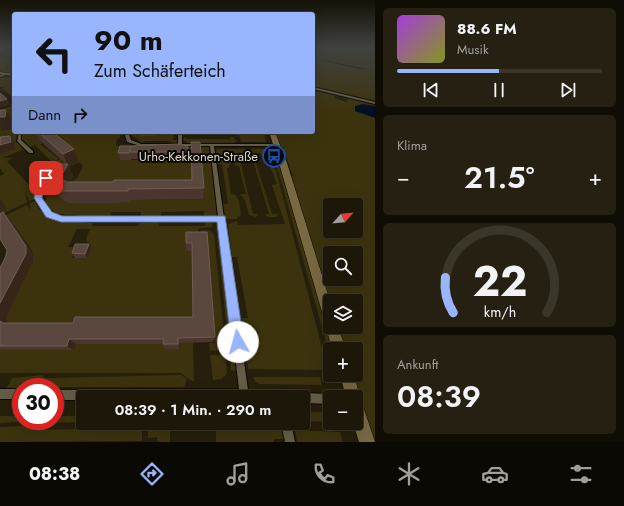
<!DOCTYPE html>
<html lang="de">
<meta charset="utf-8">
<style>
:root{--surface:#1c1708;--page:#252012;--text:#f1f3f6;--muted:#a09f9c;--line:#3a3629;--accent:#99b5fd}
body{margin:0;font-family:Jost,sans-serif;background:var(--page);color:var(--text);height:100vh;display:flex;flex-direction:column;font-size:15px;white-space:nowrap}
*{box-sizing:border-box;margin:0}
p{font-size:13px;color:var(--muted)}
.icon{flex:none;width:22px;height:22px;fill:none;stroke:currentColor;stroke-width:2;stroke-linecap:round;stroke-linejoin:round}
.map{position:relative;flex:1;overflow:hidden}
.panel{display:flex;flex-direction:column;gap:8px;padding:8px;background:#0f0d04;width:249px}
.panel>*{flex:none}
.hud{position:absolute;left:12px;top:12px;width:303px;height:122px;border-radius:4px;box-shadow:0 4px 16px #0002,0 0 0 1px var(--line);background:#99b5fd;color:#111;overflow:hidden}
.needle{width:26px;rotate:63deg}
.fabs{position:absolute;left:323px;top:198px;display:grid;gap:8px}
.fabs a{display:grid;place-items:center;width:40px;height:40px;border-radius:4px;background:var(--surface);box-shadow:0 4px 16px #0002,0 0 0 1px var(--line);font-size:20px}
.speed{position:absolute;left:12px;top:378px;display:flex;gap:8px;font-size:20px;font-weight:700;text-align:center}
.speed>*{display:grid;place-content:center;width:52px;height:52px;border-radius:50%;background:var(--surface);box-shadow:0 4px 16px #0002,0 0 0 1px var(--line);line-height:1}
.speed .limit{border:6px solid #d22;background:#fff;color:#111}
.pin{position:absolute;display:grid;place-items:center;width:34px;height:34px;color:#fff;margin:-17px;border-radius:8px;box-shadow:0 2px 6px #0006}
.me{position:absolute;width:44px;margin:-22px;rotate:353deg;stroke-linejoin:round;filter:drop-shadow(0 0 3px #0008)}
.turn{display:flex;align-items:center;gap:14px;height:84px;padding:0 16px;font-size:18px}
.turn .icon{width:52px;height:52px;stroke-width:2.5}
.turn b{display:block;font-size:28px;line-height:34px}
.then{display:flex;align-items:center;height:38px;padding:0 16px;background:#0003;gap:8px;font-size:15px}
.big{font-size:30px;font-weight:600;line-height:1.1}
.panel .widget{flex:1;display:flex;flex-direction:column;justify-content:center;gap:6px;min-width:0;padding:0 14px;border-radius:6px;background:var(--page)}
.panel .dial{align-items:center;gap:0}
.dial svg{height:104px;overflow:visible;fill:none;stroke:var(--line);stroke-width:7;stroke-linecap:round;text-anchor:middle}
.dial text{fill:var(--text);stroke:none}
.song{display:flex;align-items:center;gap:12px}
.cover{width:48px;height:48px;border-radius:6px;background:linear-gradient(135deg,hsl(280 70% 55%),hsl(70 70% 35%))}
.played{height:4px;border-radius:2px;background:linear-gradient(90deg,var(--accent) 50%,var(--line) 50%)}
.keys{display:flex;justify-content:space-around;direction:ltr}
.heat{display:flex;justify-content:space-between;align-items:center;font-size:22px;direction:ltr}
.trip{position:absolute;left:76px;top:390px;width:234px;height:40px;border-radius:4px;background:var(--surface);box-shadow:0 4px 16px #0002,0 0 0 1px var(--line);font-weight:600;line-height:40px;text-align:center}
.tab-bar{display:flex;height:64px;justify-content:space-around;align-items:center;background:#0b0903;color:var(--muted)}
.tab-bar .icon{width:28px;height:28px}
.tab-bar .selected{color:var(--accent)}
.tab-bar b{font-size:18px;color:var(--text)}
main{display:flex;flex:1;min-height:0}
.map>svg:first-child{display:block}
.green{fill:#3c330e;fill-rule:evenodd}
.water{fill:#001024}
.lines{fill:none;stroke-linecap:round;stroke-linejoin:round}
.stream{stroke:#001024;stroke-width:1}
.street-casing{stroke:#0e0900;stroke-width:2}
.secondary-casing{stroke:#0e0900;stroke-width:1}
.street{fill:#645e48;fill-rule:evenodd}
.secondary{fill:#786943;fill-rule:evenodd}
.wall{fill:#4a362e}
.shaded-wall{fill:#352619}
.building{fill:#5a483f;stroke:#6e5e55}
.route{fill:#99b5fd;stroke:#6376a4}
.labels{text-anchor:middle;stroke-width:4;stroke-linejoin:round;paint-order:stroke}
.far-poi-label{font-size:13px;fill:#dbd8cb;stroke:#0b0903;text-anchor:end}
</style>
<main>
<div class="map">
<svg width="375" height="442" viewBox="0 0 375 442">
<rect width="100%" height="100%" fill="#251f0b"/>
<g class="green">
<polygon points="0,47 14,47 14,74 0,72"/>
<polygon points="313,47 375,47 375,102 313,87"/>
<polygon points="0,77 14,78 14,98 3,89 0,90 5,87 0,87"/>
<path d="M 313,90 L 336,95 L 334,98 L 346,102 L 349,98 L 375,105 L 375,442 L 353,375 L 356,375 L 356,349 L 345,349 L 338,327 L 356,327 L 356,301 L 330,301 L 291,176 L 293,176 L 283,147 L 280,147 L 275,132 L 313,132 ZM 330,205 L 356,205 L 356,231 L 330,231 ZM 330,253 L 356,253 L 356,279 L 330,279 Z"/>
<path d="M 14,105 L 14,132 L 119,132 L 120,138 L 117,139 L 116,146 L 212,145 L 220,204 L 228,204 L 222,164 L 218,164 L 217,160 L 221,158 L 231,159 L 229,168 L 227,168 L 231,194 L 235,195 L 239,201 L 241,216 L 237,217 L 237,219 L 213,219 L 212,227 L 198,229 L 198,240 L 186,240 L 186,251 L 192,251 L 193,322 L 82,323 L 80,328 L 71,328 L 14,329 L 7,324 L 7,315 L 33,261 L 33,254 L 31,249 L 11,221 L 0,226 L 0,218 L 27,205 L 30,210 L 30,203 L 36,201 C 40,209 45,217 55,217 L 54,213 L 44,201 L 47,200 C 43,191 48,186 52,178 L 56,178 L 57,176 L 54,176 L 57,171 L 62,168 L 56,161 L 60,159 L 70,169 L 66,177 L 63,177 L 62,180 L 57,180 L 51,191 L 56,196 L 68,203 L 114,203 L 115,200 L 130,202 L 131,200 L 203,199 L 200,153 L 180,153 L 180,151 L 122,153 L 120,160 L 191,159 L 192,191 L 118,191 L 117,194 L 72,194 L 66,190 L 68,186 L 66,185 L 69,181 C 79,181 79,173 83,166 L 79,162 L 79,160 L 76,160 L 49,137 L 40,141 L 42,143 L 40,144 L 59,159 L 52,162 L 35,145 L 2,158 L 14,158 L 7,161 L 29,185 L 36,182 L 38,186 L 35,199 L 29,201 L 25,191 L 27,202 L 0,215 L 0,176 L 4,174 L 0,168 L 0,110 ZM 204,211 L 205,226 L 159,226 L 161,212 ZM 111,212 L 141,212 L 139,226 L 92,226 L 94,219 L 109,219 ZM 77,229 L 90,229 L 86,239 L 91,246 L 88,258 L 72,258 L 77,247 L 68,247 Z"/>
<polygon points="165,132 174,132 173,140 179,140 178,142 171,143 171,141 144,141 143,143 131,135 138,133 139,137 166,135"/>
<polygon points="241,132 264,132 266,142 241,142 239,135 242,135"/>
<polygon points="186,137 187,139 230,139 230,137 233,137 237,141 233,143 188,143 183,140 184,138"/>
<polygon points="216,149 264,149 271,165 276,170 323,352 322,370 248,369 241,318 248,318 237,257 232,257 228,224 237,221 238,225 285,224 272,185 277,184 266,156 262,155 261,153 222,153 222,155 217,155"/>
<polygon points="237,158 244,159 240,160 253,214 258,214 256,217 249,215 245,200 240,194 246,194 239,166 234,165"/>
<polygon points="253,158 260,160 255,160 272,214 278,214 276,217 269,217 264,214 269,214 253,160 248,160"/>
<polygon points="276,163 280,169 333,349 330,349 330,356"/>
<polygon points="216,224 219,226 236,371 231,370"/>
<polygon points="202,230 211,231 214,234 225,346 223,350 210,351 209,343 214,343 207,240 200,232"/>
<polygon points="190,342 193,342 194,381 192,381 181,373 0,373 0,350 74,350 76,344 165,344 179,348 179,343"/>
<polygon points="225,354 227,374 221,379 213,380 210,355"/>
<polygon points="44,375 40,387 6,389 12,378"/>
<polygon points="181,375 187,379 184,387 45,387 47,378"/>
<polygon points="253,377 320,377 322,385 260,384 255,382"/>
<polygon points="21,404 21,421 34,421 0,423 0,416 17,416"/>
<polygon points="327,412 330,414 330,421 303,422 303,412"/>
<polygon points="55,416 83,416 83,422 37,423 38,421 55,421"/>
<polygon points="204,423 232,423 240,429 282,429 284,439 274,439 274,442 216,442 216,430 205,430"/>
<polygon points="35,425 33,430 142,428 142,441 0,442 0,427"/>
<polygon points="170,428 170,442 157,442 157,437 148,438 148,432 151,429"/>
<polygon points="295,430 340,432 343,442 297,442"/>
</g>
<polygon class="water" points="363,104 375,106 375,118 355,111 355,106"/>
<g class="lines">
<g class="stream">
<polyline points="0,55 14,59"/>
<polyline points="322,60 364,69"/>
</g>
<g class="street-casing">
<g id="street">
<polygon points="5,73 6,75 0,77 0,75"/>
<polygon points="313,87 375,102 375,104 313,89"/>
<polygon points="124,132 128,132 131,140 141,144 178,144 178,132 182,132 182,144 277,144 279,145 277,146 214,146 248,390 274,392 277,394 279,397 83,397 83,400 55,400 55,390 239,389 219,221 91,222 55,219 46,214 41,209 37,203 36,198 37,192 47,173 49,172 51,174 45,187 42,198 43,203 45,206 56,215 91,218 218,217 210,146 141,146 127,142"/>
<polygon points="19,133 21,133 21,140 33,151 33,153 29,153 17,141"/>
<rect x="0" y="389" width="21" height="10"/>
<polygon points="303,393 330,394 333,396 334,397 330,397 330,404 303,403 303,397 299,397 300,395"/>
<polygon points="281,423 291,423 295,442 285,442"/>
</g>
</g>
<g class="secondary-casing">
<g id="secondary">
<polygon points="0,72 14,74 14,76 0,74"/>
<polygon points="269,132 275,132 287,163 330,301 330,327 338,327 346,349 332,349 326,327 327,324 324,319 279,163"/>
<polygon points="340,375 354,375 360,397 359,400 361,401 363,406 375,442 359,442 353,423 356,423 356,397 346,397"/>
</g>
</g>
<use href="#street" class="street"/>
<use href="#secondary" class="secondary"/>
</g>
<g class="wall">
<polygon points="35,132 52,132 74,149 79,162 69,167 73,176 70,182 113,182 191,180 191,142 204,188 203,199 131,200 131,202 114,203 68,203 64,201 51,191 44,179 66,164 40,141"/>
<polygon points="138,132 166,132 166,135 139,137"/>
<polygon points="188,146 187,159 131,159 131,160 120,160 118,153"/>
<polygon points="11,221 33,254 33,261 7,315 7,323 73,323 193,317 192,251 186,251 186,232 207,232 215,337 213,342 179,343 179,349 165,349 163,344 76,344 74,350 0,350 0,268 6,256"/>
<polygon points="91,249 88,258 75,258 72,253"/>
</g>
<g class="shaded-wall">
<polygon points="7,99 11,105 0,108 0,101"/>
<polygon points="6,110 14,123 12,129 2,131 0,127 0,117"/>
<polygon points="10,136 14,142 15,149 0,154 0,145"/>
<polygon points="74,149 79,162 69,167 73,176 66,190 60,178 68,165 63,154"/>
<polygon points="0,199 7,209 0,213"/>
<polygon points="3,212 11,221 33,254 33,261 7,315 7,324 3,323 0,321 0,303 26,254"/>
<polygon points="89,244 91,249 88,258 85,254"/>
<polygon points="69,339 76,344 74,350 67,346"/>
</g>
<g class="building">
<polygon points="0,93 7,99 0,101"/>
<polygon points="0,110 6,110 5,117 0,117"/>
<polygon points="38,132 52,132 74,149 63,154"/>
<polygon points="10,136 11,142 0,145 0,137"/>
<polygon points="191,142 200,142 204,188 128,189 128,191 62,191 57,190 44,179 53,164 68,164 60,178 67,182 113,182 114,180 192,180"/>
<polygon points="177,144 188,146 187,152 129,152 131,146"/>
<polygon points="120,146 131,146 129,153 118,153"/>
<polygon points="3,212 26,246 26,254 0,303 0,268 6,256 7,250 0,239 0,214"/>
<polygon points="186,232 207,232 215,337 178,338 178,344 163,344 164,339 69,339 67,346 0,346 0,321 3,323 73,323 75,317 193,317 192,243 186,243"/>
<polygon points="75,244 89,244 85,254 72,253"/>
</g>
<linearGradient id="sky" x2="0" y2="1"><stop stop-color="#141106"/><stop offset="0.43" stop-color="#40423f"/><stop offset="1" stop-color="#40423f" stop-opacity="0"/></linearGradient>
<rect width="375" height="109" fill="url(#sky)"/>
<path class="route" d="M 46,176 L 50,178 L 43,193 L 42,198 L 52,212 L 62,216 L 225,216 L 244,342 L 242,347 L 238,349 L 233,347 L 231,342 L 217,222 L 61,222 L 46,217 L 34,198 C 35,191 39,178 46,176 Z"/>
<defs>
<g id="bus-ring" transform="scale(1.15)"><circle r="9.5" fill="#0b0903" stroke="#1a4fb4" stroke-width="1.5"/><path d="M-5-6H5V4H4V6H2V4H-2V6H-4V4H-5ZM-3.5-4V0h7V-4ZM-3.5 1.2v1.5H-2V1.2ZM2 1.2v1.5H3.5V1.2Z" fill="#1a4fb4"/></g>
</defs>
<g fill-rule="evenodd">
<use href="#bus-ring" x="274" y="156"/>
</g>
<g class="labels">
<g class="far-poi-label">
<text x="258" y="161">Urho-Kekkonen-Straße</text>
</g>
</g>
</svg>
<div class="fabs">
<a><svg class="needle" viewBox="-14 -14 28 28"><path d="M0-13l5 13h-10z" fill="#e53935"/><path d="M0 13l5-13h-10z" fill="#a09f9c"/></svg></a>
<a><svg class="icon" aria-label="search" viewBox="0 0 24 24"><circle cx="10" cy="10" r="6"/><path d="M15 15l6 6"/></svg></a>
<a><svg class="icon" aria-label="layers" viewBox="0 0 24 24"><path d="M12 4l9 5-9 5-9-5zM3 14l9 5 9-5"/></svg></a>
<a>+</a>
<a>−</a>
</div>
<div class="speed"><div class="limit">30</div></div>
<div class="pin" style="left:46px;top:178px;background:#d93025"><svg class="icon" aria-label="arrive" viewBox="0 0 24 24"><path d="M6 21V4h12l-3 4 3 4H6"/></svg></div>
<svg class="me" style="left:238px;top:342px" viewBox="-20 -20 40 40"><circle r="19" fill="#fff"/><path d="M0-13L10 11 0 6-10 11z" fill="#99b5fd"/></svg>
<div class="trip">08:39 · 1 Min. · 290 m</div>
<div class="hud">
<div class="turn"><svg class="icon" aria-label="left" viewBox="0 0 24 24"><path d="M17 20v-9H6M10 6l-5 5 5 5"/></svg><div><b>90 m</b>Zum Schäferteich</div></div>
<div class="then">Dann<svg class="icon" aria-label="right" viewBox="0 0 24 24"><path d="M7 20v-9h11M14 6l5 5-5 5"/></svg></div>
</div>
</div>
<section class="panel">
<div class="widget">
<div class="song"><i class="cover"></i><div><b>88.6 FM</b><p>Musik</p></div></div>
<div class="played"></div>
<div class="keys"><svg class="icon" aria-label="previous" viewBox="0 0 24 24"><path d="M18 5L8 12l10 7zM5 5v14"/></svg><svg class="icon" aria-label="pause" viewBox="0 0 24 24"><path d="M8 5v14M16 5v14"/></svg><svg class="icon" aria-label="next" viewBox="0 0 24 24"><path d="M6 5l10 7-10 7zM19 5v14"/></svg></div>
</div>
<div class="widget"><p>Klima</p>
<div class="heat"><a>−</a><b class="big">21.5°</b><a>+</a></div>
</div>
<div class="widget dial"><svg viewBox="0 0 100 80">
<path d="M14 69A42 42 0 1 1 86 69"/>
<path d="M14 69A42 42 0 0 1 8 42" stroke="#99b5fd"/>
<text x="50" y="56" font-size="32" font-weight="700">22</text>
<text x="50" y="72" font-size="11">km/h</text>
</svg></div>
<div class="widget"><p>Ankunft</p><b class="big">08:39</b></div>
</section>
</main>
<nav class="tab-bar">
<b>08:38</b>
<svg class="icon selected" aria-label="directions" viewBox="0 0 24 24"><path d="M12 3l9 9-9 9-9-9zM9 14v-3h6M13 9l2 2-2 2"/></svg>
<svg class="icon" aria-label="music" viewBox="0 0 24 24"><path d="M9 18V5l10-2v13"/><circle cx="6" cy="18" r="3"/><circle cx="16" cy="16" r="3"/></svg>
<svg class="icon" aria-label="phone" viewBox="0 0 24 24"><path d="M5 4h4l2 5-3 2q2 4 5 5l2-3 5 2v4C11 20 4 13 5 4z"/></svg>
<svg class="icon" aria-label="climate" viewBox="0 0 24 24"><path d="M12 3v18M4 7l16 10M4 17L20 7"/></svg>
<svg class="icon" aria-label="car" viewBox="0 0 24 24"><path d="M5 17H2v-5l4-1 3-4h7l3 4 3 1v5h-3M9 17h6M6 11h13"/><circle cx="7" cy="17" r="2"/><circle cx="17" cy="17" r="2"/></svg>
<svg class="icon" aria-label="filters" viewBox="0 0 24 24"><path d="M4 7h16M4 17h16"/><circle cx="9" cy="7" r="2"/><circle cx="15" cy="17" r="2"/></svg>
</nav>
